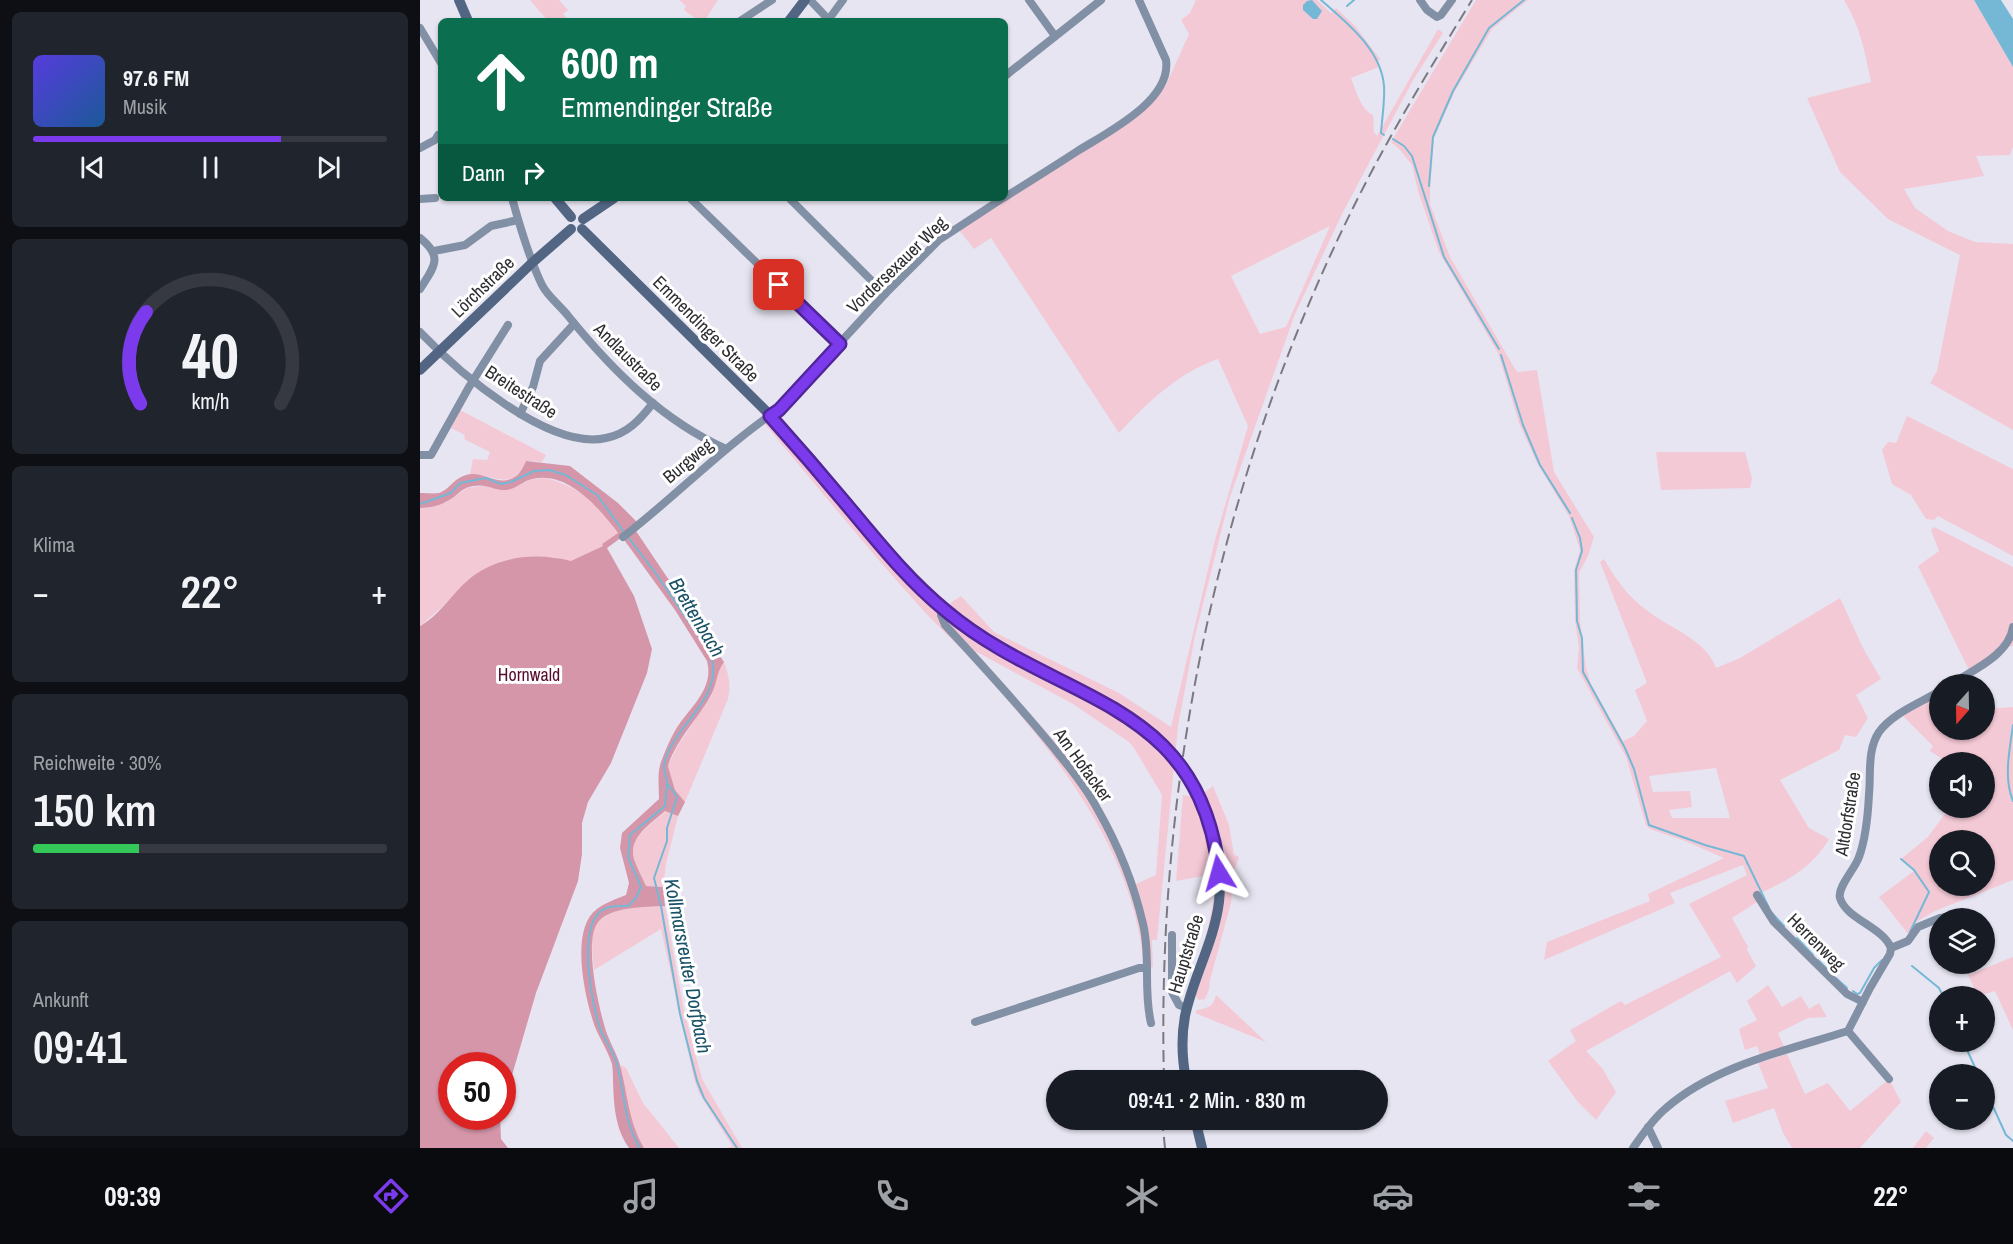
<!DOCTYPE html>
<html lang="de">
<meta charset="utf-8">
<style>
:root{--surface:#171b24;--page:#20242c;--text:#f1f3f6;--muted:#9ea1a6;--line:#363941;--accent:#7c3aed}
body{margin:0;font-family:"Archivo Narrow",sans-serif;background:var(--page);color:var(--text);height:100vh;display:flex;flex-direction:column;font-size:22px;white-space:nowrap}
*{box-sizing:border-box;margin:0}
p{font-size:20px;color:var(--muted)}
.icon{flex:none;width:33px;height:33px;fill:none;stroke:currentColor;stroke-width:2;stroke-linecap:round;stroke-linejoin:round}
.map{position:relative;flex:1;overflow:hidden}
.side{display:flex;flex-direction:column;gap:12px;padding:12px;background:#0d0f14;width:420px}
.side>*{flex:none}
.top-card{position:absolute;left:18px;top:18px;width:570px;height:183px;border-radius:9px;box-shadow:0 2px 4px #0004;background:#0b6e4f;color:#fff;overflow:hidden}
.needle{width:39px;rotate:200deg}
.tools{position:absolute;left:1509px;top:674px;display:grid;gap:12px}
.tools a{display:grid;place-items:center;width:66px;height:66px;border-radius:50%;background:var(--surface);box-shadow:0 2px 4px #0004;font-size:30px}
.speed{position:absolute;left:18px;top:1052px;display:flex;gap:12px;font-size:30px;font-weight:700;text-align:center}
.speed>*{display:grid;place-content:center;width:78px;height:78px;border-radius:50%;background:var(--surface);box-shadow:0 2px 4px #0004;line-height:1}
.speed .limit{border:9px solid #d22;background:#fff;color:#111}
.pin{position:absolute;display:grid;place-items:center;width:51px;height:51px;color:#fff;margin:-26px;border-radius:12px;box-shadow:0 3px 9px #0006}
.me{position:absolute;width:66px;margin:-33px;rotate:352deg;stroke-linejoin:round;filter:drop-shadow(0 0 4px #0008)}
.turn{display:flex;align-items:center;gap:21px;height:126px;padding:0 24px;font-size:27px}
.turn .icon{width:78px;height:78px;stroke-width:2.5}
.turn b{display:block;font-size:42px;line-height:51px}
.then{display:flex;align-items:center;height:57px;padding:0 24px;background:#0003;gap:12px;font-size:22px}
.big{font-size:45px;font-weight:600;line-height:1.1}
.side .card{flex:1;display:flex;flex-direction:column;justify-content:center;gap:9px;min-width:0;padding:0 21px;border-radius:9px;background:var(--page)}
.side .dial{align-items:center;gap:0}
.dial svg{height:156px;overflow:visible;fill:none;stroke:var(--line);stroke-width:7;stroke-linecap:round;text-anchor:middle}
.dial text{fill:var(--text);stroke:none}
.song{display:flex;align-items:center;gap:18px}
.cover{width:72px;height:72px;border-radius:9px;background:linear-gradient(135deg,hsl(250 70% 55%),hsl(210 70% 35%))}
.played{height:6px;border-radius:3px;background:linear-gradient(90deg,var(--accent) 70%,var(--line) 70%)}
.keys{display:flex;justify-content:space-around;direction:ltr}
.heat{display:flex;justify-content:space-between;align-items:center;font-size:33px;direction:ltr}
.charge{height:9px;border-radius:4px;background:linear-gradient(90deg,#34c759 30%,var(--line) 0)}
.trip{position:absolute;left:626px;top:1070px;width:342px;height:60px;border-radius:30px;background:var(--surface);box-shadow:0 2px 4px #0004;font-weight:600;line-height:60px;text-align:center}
.tabs{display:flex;height:96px;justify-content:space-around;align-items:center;background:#090b0e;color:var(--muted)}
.tabs .icon{width:42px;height:42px}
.tabs .selected{color:var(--accent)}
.tabs b{font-size:27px;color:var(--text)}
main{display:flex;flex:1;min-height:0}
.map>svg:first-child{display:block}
.green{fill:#f4c9d6;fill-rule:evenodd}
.forest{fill:#d696aa}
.water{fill:#74b8d5}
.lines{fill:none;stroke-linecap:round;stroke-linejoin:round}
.stream{stroke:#74b8d5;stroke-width:2}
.minor{stroke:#8290a5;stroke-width:8}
.secondary{stroke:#526684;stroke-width:10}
.rail{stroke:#7a7980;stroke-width:2;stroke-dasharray:12 6;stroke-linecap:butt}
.secondary-bridge{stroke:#526684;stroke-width:10}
.route-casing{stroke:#51269a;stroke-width:15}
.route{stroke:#7c3aed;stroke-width:10}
.labels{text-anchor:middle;stroke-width:6;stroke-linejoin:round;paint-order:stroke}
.street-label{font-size:18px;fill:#2d2c30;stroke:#fff}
.park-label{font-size:18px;fill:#570c2e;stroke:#fff}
.water-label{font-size:20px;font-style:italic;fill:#195166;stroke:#fff}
</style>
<main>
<section class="side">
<div class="card">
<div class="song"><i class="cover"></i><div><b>97.6 FM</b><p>Musik</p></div></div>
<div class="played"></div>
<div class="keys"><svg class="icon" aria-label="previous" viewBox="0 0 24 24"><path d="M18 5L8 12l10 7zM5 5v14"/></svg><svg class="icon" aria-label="pause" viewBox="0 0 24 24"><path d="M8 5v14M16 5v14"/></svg><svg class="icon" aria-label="next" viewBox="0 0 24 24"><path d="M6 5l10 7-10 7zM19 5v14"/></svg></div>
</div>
<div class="card dial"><svg viewBox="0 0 100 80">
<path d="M14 69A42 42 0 1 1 86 69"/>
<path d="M14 69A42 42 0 0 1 17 22" stroke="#7c3aed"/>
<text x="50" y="56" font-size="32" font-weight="700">40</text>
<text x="50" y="72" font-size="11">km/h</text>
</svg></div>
<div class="card"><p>Klima</p>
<div class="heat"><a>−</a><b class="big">22°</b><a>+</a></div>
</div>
<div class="card"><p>Reichweite · 30%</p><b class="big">150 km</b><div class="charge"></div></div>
<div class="card"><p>Ankunft</p><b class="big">09:41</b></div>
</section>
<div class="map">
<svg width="1593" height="1148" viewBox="0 0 1593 1148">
<rect width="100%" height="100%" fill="#e7e5f1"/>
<g class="green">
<polygon points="110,0 139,0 148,10 143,14 149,21 128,21"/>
<polygon points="259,0 298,0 287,17 291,21 279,21 264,10 266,6"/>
<path d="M 776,0 L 897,0 L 911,13 L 916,8 L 935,26 L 960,59 L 957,63 L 959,67 L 931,78 C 936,91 941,110 953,115 L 954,132 L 957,136 L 1018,29 L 1023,33 L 992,82 L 922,214 L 875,314 L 809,500 L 775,636 L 758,726 L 737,940 L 732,940 L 733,967 L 724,968 C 715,852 638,757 564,673 C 544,650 521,630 501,608 C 447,548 396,485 344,423 L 359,416 L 486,565 L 529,604 L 541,596 L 574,632 L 699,693 L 751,727 L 795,540 L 828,426 L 798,359 C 758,373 728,402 699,433 L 571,238 L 554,249 L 539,230 L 735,98 L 746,85 L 769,34 L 761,20 L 770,13 ZM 910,226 L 866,327 L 840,334 L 811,276 ZM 555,651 L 653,704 L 709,742 L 714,748 L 742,795 L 736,875 L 716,884 C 702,851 689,819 670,789 C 637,738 593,697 555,651 Z"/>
<path d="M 1056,0 L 1108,0 L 1072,29 L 1035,91 L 1014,138 L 1010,190 L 1010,204 L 1030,257 L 1095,369 L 1098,372 L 1117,370 L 1134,472 L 1174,537 L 1168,556 L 1159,573 L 1160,621 L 1166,668 L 1171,684 L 1203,741 L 1214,736 L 1227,721 L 1215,690 L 1227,683 L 1180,562 L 1184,559 C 1196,580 1209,598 1229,612 C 1252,629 1287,641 1296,668 L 1320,658 L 1420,598 L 1443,648 L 1461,679 L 1436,695 L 1448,718 L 1436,737 L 1425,735 L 1419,750 L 1360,780 L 1389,828 L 1409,839 C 1391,869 1368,880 1337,895 L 1340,900 L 1312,918 L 1328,947 L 1327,950 L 1336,966 L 1317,983 L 1310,971 L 1166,1051 L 1182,1068 L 1196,1092 L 1176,1120 L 1158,1102 L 1128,1061 L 1156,1041 L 1150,1030 L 1201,1001 L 1205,1005 L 1301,957 L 1269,904 L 1327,875 L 1323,865 L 1250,893 L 1255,903 L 1124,960 L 1127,942 L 1230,901 L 1228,894 L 1304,858 L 1265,841 L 1230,829 L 1226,825 L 1206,757 L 1157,668 L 1159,647 L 1155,621 L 1154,571 L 1160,550 L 1149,516 L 1117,463 L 1099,423 L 1078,353 L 1019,252 L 998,191 L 992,165 L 980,150 L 971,142 ZM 1296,768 L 1310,818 L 1252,818 L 1249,810 L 1272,807 L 1270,791 L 1233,792 L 1229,776 Z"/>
<path d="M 1424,0 L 1554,0 L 1593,67 L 1593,147 L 1590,155 L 1556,156 L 1564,176 L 1484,189 L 1495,208 L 1528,231 L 1555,242 L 1593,244 L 1593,430 L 1510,383 L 1517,371 L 1540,255 L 1468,219 L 1420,172 L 1387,98 L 1451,82 C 1445,52 1440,26 1424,0 Z"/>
<path d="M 40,410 L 126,455 L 122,462 L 106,461 C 92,493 75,474 50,474 L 53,459 L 67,460 L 70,452 L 44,439 L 45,435 L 31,428 Z"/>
<polygon points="1487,416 1593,469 1593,556 1518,516 1514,520 1506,519 1491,495 1472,484 1462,450 1468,442 1476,443"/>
<polygon points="1236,452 1325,452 1332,478 1330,488 1241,490"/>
<path d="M 124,478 C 161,486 176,504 198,533 L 182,544 L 183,546 L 151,562 L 133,557 L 83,561 L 64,569 L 47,581 L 22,607 L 0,626 L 0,508 L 8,508 L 27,502 L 47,488 L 68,485 L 88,490 L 112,479 Z"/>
<polygon points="1514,527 1593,567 1593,646 1584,647 1550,672 1498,566 1519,551 1511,530"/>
<path d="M 304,662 C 309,675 311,685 308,699 L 265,802 L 255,790 L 248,766 L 257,747 L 292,695 L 299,667 Z"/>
<path d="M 1510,697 L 1519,704 L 1520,729 L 1564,729 L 1565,709 L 1593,707 L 1593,880 L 1515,911 L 1494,923 L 1489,935 L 1459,897 L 1494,871 L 1481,859 L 1508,837 L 1530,807 L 1564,807 L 1564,762 L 1527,762 L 1510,751 L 1513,746 L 1481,714 ZM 1520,840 L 1564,840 L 1564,885 L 1520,885 Z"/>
<path d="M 793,786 L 809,825 L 814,855 L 819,857 L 814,871 L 811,903 L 790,980 L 789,989 L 785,999 L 779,1000 L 776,997 L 776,993 L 793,902 L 794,874 L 756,881 L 763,795 C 775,798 783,794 793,786 Z"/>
<path d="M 246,811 L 258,816 L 246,864 L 243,887 L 226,886 C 222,877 217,868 214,859 C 208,837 232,824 246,811 Z"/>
<path d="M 245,906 L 264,1011 L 282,1079 L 322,1148 L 308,1148 L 312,1146 L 279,1093 L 274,1079 L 241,929 L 174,970 C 173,961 172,951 172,941 C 174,905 218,907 245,906 Z"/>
<polygon points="1593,957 1593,1030 1575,991 1558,996 1548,975"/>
<polygon points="1348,985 1362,1007 1381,996 1389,1009 1399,1003 1407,1017 1388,1018 1358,1033 1365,1049 1340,1055 1337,1046 1325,1050 1319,1029 1337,1020 1327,1001"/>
<path d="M 796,995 L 846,1042 L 775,1013 L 777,1010 C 788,1008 793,1007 796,995 Z"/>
<polygon points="1367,1054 1385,1094 1408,1083 1430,1111 1469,1079 1481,1102 1440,1148 1372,1148 1363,1133 1354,1108 1313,1123 1305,1101 1348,1088 1338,1063"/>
<path d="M 200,1065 L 206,1068 L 223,1103 L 259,1148 L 224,1148 C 209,1122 205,1094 200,1065 Z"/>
<polygon points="1506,1131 1514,1138 1506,1148 1493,1148"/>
</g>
<path class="forest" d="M 106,461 L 150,466 L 198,503 L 219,524 L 214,528 L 304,662 C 296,672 297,686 290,697 C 277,720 256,740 248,766 L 255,790 L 265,802 L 258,816 L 245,811 C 231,824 208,837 214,859 C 217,868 222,877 226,886 L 243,887 L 245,906 C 226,907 188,906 177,924 C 164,944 179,1009 186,1031 C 190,1043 197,1054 200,1065 C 208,1095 208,1120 224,1148 L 209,1148 C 195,1128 194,1106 193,1082 C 193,1077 193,1070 192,1064 C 188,1051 180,1039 175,1027 C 165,999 149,929 177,909 C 185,903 196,899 206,895 L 209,883 L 200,848 L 202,833 L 239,799 C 239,786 237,773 241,762 C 246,749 252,734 260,723 C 273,705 294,687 287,661 L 255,610 L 202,537 L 187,548 L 214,596 L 232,649 L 227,673 L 191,763 L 168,802 L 162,823 L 162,854 L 158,881 L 116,993 L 83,1106 L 82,1065 L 32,1065 L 32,1116 L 80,1116 L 81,1139 L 88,1148 L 0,1148 L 0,626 C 19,616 31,595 47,581 C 75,556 116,552 151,561 L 183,546 L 182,544 L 198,533 C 180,509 148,470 112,479 C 103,481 96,489 87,490 C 71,491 67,481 46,488 C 40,491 36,496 31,499 C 22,505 11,508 0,508 L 0,493 C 5,493 14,494 19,493 C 31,489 34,476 51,474 C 63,473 77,483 87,480 C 98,478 102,470 106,461 Z"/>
<g class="water">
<polygon points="892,0 902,11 897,19 893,19 883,10 883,5 887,1"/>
<polygon points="1554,0 1581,0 1593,19 1593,67"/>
</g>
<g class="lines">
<g class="stream">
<path d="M 901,0 C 926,22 961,49 964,86 C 965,101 962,118 961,133 L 964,135"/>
<polyline points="927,6 934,0"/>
<polyline points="973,139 984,146 992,156 1024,257 1079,349"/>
<polyline points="1009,186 1013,137 1033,91 1069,28 1104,0"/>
<polyline points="1081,355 1103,425 1120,465 1150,513"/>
<polyline points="0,504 31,493 40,483 66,478 81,484 91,482 114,471 129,470 146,475 177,495 204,532"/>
<polyline points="1152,518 1160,538 1162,551 1156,570 1157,621 1162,638 1163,672 1205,748 1214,769 1229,825 1285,845 1324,856 1349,908"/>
<path d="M 208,537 L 237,575 L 290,653 C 307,699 252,724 244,765 C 243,770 247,777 247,783 C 247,790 245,799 245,806 L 210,835 L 208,857 L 221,887 L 216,898 L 208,906 C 199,906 189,905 181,911 C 157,929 172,1006 181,1031 C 186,1042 194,1053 197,1064 C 205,1094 203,1120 220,1148"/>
<path d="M 1593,725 C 1590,749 1583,777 1593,801"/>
<polyline points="247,783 257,797 247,828 247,841 234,878 241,906 260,1014 277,1081 284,1098 317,1148"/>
<polyline points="1481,859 1494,870 1509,892 1490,932"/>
<polyline points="1352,913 1364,926"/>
<polyline points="1377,938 1393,955"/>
<polyline points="1398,960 1408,970"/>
<polyline points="1492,966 1519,988 1523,996"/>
<polyline points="1416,978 1427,988"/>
<polyline points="1433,991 1437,994 1440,993 1454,968 1462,960"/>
<polyline points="1543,1041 1558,1074"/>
<polyline points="1564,1087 1586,1135 1593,1141"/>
</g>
<g class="minor">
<polyline points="390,0 410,21"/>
<polyline points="609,0 635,36"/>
<polyline points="1000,0 1007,10 1017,17 1021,15 1032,0"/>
<polyline points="409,19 423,0"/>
<polyline points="320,21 352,0"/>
<polyline points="0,28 21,63"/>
<polyline points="585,76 681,0"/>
<polyline points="0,148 15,140 18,135"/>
<path d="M 585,197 C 609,182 633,167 656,152 C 686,133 752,101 746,60 L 719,0"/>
<path d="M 92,198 C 100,227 109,258 122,285 C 128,297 141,306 149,317 C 192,370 243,421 306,449"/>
<polyline points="270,198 420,344"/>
<polyline points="369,198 465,294"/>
<polyline points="0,199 15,198"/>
<path d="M 0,238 C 24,257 14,267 0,289"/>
<polyline points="14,251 45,245 71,226 98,220"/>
<path d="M 0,332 C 37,371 129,451 186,438 C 207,434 220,420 233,403"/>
<polyline points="100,414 113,387 120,361 154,324"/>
<polyline points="0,455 11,455 49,387 88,325"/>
<path d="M 203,537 C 256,496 303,447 359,409 L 465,294 L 519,240 L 583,198"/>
<path d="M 524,609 L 521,615 L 525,625 C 562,665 599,705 633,747 C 649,767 666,787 678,810 C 698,845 714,885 723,924 C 731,956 723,991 731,1023"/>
<path d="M 1531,684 C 1553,670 1589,655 1593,627"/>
<polyline points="1337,895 1354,922 1427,994 1443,1002"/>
<polyline points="1521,918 1535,914"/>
<polyline points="752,935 752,992 759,1005 767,1008"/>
<polyline points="1471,948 1488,941 1498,927 1520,918"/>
<polyline points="555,1022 719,968 727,968"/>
<polyline points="1428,1031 1469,1079"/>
<polyline points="1228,1127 1238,1148"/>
<path d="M 1213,1148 C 1223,1134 1232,1120 1245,1109 C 1293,1066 1368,1050 1428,1031 L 1450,988 L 1470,954 L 1471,948 C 1463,927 1426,919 1420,898 C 1417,887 1435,869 1439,857 C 1446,838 1448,815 1449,794 C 1451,774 1447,750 1459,732 C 1473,713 1500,703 1520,691"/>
</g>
<g class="secondary">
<polyline points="39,0 48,21"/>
<polyline points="369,21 385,0"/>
<polyline points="135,198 151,217"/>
<polyline points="163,219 194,198"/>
<polyline points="162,229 350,415 484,572 524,609 544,627 574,646 679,700 739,740"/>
<polyline points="0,370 113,262 151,229"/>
<path d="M 766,1080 C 762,1059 761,1038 765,1016 C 773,977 794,942 799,902 C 803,864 792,829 778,795"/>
<polyline points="775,1119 782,1148"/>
</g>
<g class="rail">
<path d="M 744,1080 C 736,782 798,482 930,214 C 966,140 1009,70 1052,0"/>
<polyline points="742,1119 745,1148"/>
</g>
<polyline class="secondary-bridge" points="739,740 763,769 778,795"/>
</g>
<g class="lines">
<g class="route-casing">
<path id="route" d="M 359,285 L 420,344 L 359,410 L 350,416 C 376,445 402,475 427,505 C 458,542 488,580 526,611 C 636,704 780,696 799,873"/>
</g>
<use href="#route" class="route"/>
</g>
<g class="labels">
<g class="street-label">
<text transform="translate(477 265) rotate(-44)" y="6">Vordersexauer Weg</text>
<text transform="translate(63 287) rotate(-44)" y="6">Lörchstraße</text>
<text transform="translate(286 329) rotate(45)" y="6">Emmendinger Straße</text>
<text transform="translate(208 357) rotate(45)" y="6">Andlaustraße</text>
<text transform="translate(101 392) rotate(33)" y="6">Breitestraße</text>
<text transform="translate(268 461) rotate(-40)" y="6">Burgweg</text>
<text transform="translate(663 765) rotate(54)" y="6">Am Hofacker</text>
<text transform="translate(1428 814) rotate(-81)" y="6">Altdorfstraße</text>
<text transform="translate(1396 942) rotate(45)" y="6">Herrenweg</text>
<text transform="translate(766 954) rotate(-73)" y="6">Hauptstraße</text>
</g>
<g class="park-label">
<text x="109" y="681">Hornwald</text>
</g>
<g class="water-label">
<text transform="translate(277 617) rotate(59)" y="7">Brettenbach</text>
<text transform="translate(268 966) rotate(79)" y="7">Kollmarsreuter Dorfbach</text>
</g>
</g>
</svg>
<div class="tools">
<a><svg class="needle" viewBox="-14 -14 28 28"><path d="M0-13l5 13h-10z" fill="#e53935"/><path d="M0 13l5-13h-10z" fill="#9ea1a6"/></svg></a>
<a><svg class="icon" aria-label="sound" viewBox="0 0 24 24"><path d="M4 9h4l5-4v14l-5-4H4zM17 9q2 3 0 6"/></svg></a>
<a><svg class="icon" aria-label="search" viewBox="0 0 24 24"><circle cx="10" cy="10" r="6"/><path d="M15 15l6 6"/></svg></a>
<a><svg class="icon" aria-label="layers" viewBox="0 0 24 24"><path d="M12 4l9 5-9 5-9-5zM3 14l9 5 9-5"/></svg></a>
<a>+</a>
<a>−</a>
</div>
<div class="speed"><div class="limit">50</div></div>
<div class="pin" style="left:359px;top:285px;background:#d93025"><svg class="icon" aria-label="arrive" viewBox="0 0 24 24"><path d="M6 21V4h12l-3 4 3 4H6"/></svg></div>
<svg class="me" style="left:799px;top:873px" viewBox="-20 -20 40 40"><path d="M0-17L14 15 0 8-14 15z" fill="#7c3aed" stroke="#fff" stroke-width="4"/></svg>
<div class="trip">09:41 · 2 Min. · 830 m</div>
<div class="top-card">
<div class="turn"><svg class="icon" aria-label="ahead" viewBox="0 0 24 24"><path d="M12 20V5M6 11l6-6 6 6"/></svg><div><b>600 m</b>Emmendinger Straße</div></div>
<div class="then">Dann<svg class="icon" aria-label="right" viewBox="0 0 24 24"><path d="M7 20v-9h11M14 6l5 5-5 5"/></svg></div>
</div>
</div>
</main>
<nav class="tabs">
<b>09:39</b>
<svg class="icon selected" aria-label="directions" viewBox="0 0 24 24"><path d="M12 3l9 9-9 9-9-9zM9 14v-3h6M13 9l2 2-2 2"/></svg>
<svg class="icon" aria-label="music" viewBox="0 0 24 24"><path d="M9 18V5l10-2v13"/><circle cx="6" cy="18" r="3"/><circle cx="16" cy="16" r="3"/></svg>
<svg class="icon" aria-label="phone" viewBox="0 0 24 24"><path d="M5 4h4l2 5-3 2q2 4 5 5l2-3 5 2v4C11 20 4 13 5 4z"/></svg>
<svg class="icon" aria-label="climate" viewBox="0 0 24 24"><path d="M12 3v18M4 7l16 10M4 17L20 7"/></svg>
<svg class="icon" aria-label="car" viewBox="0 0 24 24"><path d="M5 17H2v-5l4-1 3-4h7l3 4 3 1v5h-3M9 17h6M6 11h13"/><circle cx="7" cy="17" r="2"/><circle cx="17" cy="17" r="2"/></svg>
<svg class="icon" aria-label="filters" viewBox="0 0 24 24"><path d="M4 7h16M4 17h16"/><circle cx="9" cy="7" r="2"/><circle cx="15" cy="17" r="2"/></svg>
<b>22°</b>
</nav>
